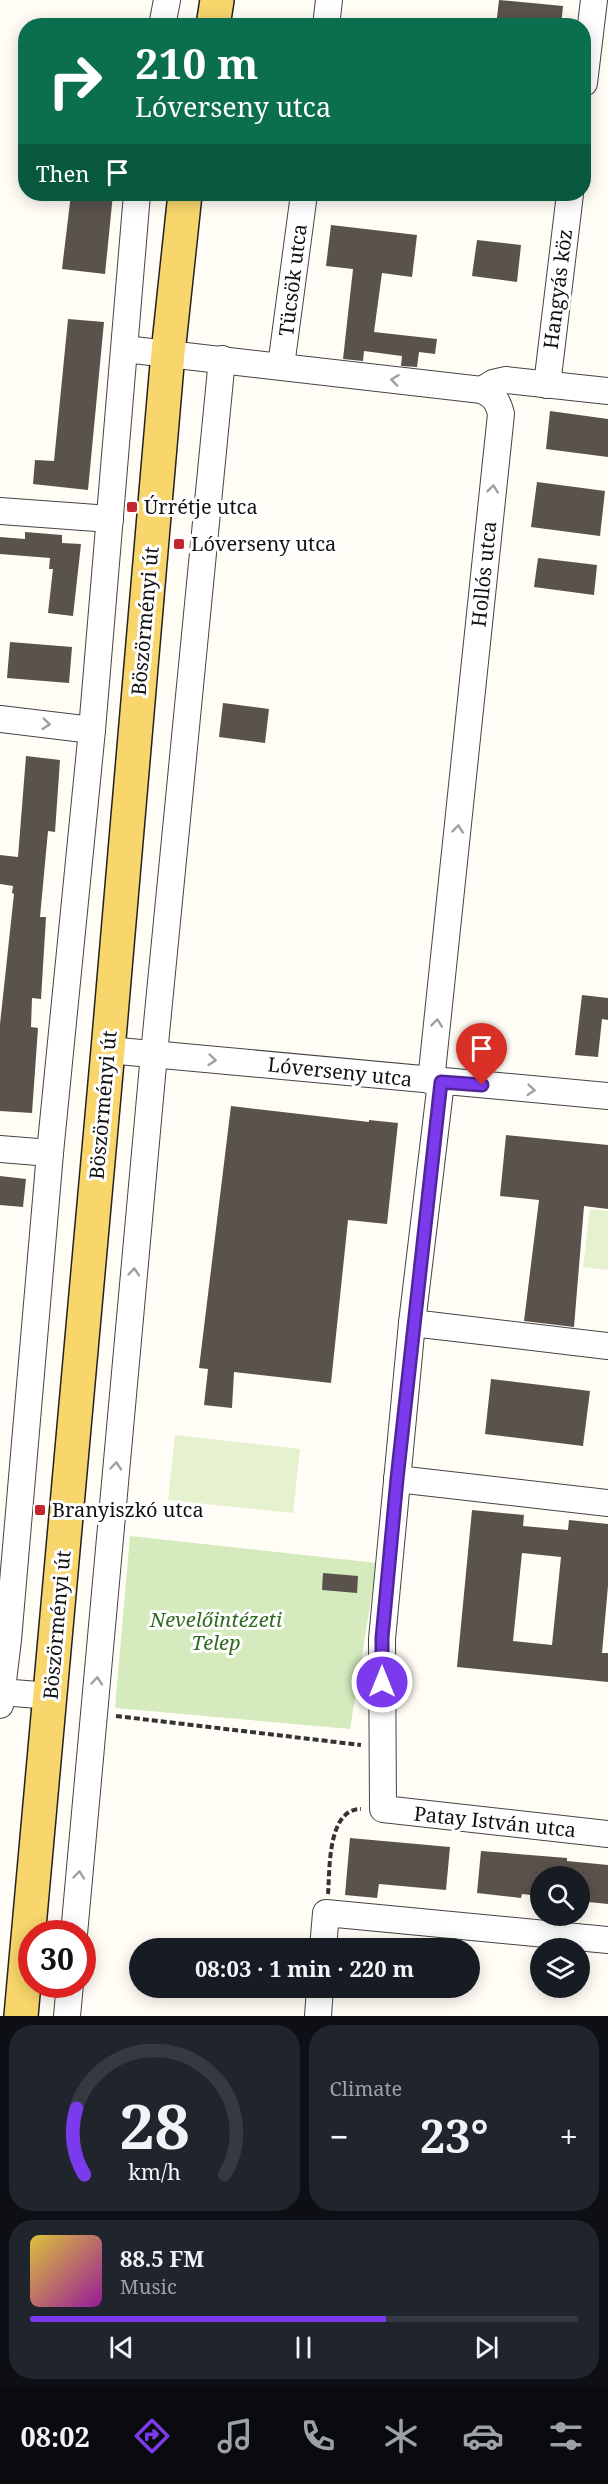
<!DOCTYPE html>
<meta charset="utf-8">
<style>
:root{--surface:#171b24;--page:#20242c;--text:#f1f3f6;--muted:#9ea1a6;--line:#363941;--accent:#7c3aed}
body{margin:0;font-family:"Noto Serif",serif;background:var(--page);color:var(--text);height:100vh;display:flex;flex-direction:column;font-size:22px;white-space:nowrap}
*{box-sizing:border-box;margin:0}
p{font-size:20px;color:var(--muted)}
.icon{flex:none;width:33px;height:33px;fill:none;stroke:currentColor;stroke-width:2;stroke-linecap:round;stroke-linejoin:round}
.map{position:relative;height:2016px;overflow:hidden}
.sheet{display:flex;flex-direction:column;gap:9px;padding:9px;background:#0d0f14;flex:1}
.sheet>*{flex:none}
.banner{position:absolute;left:18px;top:18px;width:573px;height:183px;border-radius:24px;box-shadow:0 3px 15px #0003;background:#0b6e4f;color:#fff;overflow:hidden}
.tools{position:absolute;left:530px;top:1866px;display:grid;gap:12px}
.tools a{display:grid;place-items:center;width:60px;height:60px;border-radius:50%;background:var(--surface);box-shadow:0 3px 15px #0003;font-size:30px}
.speed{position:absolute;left:18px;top:1920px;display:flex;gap:12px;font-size:30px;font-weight:700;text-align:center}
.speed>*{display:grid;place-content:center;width:78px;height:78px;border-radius:50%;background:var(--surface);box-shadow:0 3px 15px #0003;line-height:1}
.speed .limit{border:9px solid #d22;background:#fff;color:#111}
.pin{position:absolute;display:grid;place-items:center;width:51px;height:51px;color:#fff;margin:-62px -26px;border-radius:50% 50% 50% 0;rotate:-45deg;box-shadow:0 0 6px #0007}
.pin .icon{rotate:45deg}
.me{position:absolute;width:66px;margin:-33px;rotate:0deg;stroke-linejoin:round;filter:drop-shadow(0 0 4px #0008)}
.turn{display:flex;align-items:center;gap:21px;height:126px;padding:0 18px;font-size:27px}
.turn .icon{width:78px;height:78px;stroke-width:2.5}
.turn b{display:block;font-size:42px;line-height:51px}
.then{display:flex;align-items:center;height:57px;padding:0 18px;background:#0003;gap:12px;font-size:22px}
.big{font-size:45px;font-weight:700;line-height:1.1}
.sheet .tile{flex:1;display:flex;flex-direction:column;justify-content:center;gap:9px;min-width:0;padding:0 21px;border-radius:24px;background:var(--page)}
.sheet .dial{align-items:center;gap:0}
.dial svg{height:156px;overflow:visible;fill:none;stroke:var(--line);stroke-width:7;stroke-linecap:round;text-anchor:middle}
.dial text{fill:var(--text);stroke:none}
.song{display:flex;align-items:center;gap:18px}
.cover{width:72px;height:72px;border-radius:9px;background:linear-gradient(135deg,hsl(50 70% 55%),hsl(300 70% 35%))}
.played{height:6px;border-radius:3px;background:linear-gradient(90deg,var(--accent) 65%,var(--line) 65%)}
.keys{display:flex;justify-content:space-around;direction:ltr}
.heat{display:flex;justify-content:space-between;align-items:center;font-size:33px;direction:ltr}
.sheet .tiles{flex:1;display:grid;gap:9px;grid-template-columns:1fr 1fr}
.tile:last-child{grid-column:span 2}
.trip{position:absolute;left:129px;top:1938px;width:351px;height:60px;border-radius:30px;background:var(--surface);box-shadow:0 3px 15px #0003;font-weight:700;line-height:60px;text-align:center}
.tab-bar{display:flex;height:96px;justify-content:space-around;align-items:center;background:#090b0e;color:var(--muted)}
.tab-bar .icon{width:42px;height:42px}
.tab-bar .on{color:var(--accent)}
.tab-bar b{font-size:27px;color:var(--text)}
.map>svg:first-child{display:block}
.green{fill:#d5ebbd}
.pitch{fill:#e6f2cf}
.building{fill:#5a524d;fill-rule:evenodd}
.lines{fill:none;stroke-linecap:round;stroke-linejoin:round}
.minor-casing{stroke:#444;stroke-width:28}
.major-casing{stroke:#222;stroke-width:36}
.path{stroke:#333;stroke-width:4;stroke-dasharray:6 3;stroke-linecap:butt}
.minor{stroke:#fff;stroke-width:26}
.major{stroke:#f9d66b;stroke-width:33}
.oneway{stroke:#a0a0a0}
.route-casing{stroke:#51269a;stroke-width:15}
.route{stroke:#7c3aed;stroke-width:10}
.poi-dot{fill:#c4262e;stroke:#fff;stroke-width:2}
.labels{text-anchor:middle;stroke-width:6;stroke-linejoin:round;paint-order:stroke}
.street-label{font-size:20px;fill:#111;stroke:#fff}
.poi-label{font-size:20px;fill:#111;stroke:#fff;text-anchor:start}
.park-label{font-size:20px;font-style:italic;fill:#2f6b1f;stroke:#fff}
</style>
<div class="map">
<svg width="608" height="2016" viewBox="0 0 608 2016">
<rect width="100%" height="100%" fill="#fffdf5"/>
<polygon class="green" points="130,1536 377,1563 350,1729 115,1708"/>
<g class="pitch">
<polygon points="590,1209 608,1211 608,1270 583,1267"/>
<polygon points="175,1435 300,1449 293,1513 168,1500"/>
</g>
<g class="building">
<polygon points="499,0 563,6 561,26 496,26"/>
<polygon points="71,194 113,194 105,274 62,269"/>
<polygon points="331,225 417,235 412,277 382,273 374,332 437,339 435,354 419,352 417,367 401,366 402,356 364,351 363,361 343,359 353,269 326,266"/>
<polygon points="477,240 521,245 517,282 472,276"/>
<polygon points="68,319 104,322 88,490 33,484 35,460 54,461"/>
<polygon points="550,411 608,419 608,457 546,449"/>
<polygon points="537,482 605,491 600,536 531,527"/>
<polygon points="25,532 62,535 62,543 81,544 73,616 48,613 53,569 49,569 50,558 0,554 0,537 25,539"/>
<polygon points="538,558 597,565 594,595 534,587"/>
<polygon points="10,642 72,647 69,683 7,678"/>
<polygon points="223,703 269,709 265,743 219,737"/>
<polygon points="26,756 60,760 55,832 48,831 40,917 46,917 41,999 32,998 31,1027 38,1028 32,1113 0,1111 0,1024 14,894 12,893 13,886 0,884 0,855 18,857"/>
<polygon points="582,995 608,998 608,1020 602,1019 598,1057 575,1055"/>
<polygon points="231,1106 369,1122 369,1120 398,1123 387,1224 348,1220 331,1383 234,1372 232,1408 204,1405 208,1369 199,1368"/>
<polygon points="506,1135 608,1145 608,1209 584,1206 574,1327 524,1321 539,1200 500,1196"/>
<polygon points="0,1176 26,1179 23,1207 0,1205"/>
<polygon points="491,1379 590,1391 583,1446 485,1434"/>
<path d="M 472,1510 L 524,1515 L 523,1526 L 568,1530 L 569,1520 L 608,1524 L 608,1586 L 602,1653 L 608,1653 L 608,1682 L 457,1667 ZM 522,1553 L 561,1557 L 552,1645 L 513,1641 Z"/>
<polygon points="323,1573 358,1576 357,1593 322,1590"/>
<polygon points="350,1838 450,1847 446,1890 379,1884 377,1898 345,1895"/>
<polygon points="481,1851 567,1858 567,1861 608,1865 608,1904 579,1901 579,1876 540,1876 540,1896 522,1894 521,1898 477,1893"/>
</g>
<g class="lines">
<g class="minor-casing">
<g id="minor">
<polyline points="162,26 167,0"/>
<polyline points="326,26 329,0"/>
<polyline points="584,83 594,0"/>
<path d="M 125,349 L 482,390 C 494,396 498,401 501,414 L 431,1081"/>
<polyline points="281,366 304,194"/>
<polyline points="547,385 570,194"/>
<polyline points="482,390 493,383 506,380 608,391"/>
<polyline points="0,511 110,519"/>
<polyline points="0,719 92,730"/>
<polyline points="108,1050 608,1096"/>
<polyline points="441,1082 412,1323 382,1639 383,1809 608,1834"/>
<polyline points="0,1149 50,1153"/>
<polyline points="412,1323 608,1346"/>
<polyline points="397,1479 608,1503"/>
<polyline points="0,1692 51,1696"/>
<polyline points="0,1705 8,1640 50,1153 92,730 137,194"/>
<polyline points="74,1934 154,1054 222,359"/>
<polyline points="323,1948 326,1913 608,1940"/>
<polyline points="67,2016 70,1984"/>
<polyline points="318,2016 320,1988"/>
</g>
</g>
<g class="major-casing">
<g id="major">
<polyline points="213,26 217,0"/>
<polyline points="21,2016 108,1050 168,353 185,194"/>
</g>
</g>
<g class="path">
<polyline points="116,1716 361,1745"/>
<path d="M 328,1894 C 330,1870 327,1809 361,1809"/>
</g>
<use href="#minor" class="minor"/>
<use href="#major" class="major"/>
</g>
<defs><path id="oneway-chevron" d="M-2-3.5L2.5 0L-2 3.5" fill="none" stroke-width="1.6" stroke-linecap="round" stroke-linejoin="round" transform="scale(1.5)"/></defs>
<g class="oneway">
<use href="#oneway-chevron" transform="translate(395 380) rotate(-173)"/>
<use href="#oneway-chevron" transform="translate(493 489) rotate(-84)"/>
<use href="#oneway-chevron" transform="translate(46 724) rotate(6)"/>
<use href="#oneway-chevron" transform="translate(458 829) rotate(-84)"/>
<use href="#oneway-chevron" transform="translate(437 1023) rotate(-84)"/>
<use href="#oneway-chevron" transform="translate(212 1060) rotate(6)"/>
<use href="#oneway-chevron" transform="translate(531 1090) rotate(5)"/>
<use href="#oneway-chevron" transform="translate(134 1272) rotate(-85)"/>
<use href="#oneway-chevron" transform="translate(116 1466) rotate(-85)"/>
<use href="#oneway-chevron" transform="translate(97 1681) rotate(-85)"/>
<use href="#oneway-chevron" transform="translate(79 1875) rotate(-85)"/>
</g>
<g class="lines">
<g class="route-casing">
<polyline id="route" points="382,1682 382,1638 397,1479 441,1082 482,1085"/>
</g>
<use href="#route" class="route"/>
</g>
<g class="poi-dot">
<rect x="126" y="501" width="12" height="12" rx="3"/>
<rect x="173" y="538" width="12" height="12" rx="3"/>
<rect x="34" y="1504" width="12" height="12" rx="3"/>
</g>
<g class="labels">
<g class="street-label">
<text transform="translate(293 280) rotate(-83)" y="7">Tücsök utca</text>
<text transform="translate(558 289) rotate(-83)" y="7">Hangyás köz</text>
<text transform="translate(484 574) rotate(-84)" y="7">Hollós utca</text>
<text transform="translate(145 621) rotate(-85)" y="7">Böszörményi út</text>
<text transform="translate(340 1072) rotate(6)" y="7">Lóverseny utca</text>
<text transform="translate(103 1105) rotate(-85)" y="7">Böszörményi út</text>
<text transform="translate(57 1625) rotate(-85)" y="7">Böszörményi út</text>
<text transform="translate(495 1822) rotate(6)" y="7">Patay István utca</text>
</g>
<g class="poi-label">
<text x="144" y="514">Úrrétje utca</text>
<text x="191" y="551">Lóverseny utca</text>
<text x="52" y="1517">Branyiszkó utca</text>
</g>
<g class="park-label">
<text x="216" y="1627">Nevelőintézeti<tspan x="216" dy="23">Telep</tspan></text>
</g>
</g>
</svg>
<div class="tools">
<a><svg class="icon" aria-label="search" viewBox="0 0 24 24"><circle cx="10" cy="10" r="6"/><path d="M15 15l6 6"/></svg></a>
<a><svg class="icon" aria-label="layers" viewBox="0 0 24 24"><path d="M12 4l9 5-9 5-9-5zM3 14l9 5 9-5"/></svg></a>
</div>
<div class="speed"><div class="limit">30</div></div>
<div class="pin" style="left:482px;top:1085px;background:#d93025"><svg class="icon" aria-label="arrive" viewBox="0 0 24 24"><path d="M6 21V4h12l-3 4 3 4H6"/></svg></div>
<svg class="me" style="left:382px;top:1682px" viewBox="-20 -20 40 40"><circle r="17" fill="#7c3aed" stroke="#fff" stroke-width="3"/><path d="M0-11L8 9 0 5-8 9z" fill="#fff"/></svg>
<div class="trip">08:03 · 1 min · 220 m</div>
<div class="banner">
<div class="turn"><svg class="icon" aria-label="right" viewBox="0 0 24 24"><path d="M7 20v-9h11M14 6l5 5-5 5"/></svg><div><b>210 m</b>Lóverseny utca</div></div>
<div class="then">Then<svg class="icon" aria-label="arrive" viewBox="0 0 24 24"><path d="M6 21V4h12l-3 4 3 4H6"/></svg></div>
</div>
</div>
<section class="sheet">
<div class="tiles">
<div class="tile dial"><svg viewBox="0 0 100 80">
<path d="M14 69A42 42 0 1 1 86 69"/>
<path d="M14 69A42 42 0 0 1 10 35" stroke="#7c3aed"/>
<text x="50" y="56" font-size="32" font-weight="700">28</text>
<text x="50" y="72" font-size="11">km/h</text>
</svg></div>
<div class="tile"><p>Climate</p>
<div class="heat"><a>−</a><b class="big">23°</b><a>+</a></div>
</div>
<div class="tile">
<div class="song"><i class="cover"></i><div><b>88.5 FM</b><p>Music</p></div></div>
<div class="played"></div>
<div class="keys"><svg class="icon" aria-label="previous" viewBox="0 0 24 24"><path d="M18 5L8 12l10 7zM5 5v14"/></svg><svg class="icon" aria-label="pause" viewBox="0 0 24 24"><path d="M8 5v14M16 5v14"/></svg><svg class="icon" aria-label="next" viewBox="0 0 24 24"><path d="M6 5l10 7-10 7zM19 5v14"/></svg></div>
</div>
</div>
</section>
<nav class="tab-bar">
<b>08:02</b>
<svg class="icon on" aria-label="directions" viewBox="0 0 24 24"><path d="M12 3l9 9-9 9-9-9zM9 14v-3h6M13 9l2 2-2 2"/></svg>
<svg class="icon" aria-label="music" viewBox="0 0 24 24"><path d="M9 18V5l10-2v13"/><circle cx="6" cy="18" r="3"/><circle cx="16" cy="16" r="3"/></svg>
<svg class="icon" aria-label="phone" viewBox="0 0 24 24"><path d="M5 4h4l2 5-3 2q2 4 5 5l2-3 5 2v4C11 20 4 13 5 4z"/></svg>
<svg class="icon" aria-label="climate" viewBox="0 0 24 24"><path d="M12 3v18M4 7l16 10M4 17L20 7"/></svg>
<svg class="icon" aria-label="car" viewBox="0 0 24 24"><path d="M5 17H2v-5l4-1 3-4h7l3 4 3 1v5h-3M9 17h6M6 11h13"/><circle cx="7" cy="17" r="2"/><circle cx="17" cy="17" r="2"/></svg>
<svg class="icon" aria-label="filters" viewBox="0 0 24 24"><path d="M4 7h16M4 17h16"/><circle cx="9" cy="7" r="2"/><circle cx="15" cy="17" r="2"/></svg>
</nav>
